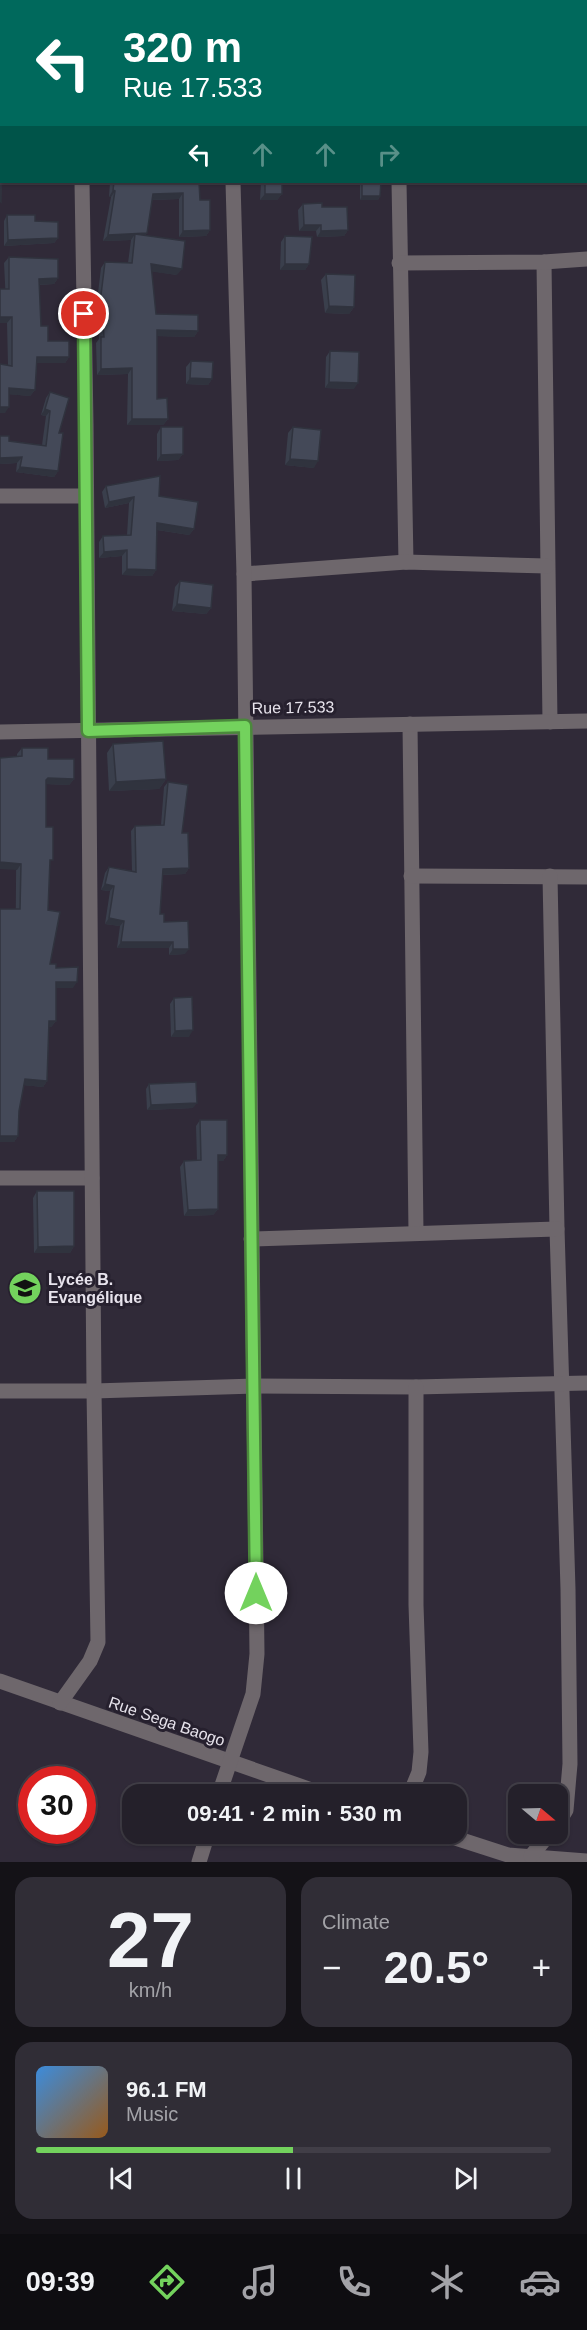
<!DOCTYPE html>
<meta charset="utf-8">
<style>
:root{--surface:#24202a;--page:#302d36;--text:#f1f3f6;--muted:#a3a3a8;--line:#413e47;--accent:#73d25d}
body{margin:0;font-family:Helvetica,sans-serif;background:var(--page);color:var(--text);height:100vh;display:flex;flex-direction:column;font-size:22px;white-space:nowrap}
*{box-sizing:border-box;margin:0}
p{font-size:20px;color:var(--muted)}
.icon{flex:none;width:33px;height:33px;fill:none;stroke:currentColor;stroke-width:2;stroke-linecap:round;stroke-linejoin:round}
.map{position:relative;height:1862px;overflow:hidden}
.details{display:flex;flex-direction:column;gap:15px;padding:15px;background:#141217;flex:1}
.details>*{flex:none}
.hud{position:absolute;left:0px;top:0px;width:588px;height:183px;box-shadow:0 2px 4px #0004,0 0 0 2px var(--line);background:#00695c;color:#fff;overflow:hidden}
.needle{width:39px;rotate:109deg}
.controls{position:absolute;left:508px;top:1784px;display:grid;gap:12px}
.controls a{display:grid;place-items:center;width:60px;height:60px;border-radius:12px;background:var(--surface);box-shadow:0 2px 4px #0004,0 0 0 2px var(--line);font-size:30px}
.speed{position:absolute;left:18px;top:1766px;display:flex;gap:12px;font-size:30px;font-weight:700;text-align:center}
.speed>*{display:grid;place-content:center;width:78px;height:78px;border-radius:50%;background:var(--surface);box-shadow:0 2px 4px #0004,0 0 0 2px var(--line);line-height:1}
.speed .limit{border:9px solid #d22;background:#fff;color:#111}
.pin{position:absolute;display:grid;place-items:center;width:51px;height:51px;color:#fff;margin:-26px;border:3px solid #fff;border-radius:50%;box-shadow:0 2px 6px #0007}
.me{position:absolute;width:66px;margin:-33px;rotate:0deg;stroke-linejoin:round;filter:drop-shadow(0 0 4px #0008)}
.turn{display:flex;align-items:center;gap:21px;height:126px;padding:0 24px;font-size:27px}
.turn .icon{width:78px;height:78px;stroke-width:2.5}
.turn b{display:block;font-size:42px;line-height:51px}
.lanes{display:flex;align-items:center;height:57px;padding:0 24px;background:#0003;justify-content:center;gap:30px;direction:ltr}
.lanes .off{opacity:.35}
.big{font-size:45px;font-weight:700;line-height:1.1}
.details .widget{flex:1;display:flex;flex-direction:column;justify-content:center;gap:9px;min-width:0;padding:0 21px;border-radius:18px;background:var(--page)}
.details .dial{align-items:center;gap:0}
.dial b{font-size:78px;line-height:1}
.song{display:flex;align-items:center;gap:18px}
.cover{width:72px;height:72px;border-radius:9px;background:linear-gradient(135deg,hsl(210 70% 55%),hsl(30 70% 35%))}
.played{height:6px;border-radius:3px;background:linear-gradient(90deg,var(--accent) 50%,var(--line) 50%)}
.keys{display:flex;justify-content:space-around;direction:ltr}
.heat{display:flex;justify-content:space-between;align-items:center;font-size:33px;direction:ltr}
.details .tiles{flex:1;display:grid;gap:15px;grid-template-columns:1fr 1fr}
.widget:last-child{grid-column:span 2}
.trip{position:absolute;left:122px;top:1784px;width:345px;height:60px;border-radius:18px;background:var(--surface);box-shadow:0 2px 4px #0004,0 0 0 2px var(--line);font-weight:700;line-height:60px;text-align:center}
.tabs{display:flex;height:96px;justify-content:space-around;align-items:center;background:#0e0d11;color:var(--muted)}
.tabs .icon{width:42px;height:42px}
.tabs .on{color:var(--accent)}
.tabs b{font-size:27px;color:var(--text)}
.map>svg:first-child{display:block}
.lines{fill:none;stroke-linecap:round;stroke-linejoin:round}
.minor{stroke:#6e676c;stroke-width:15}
.wall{fill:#3a3f4c}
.shaded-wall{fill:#30333e}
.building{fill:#444958;stroke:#30333e;stroke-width:1.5}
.route-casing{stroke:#4b883c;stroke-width:15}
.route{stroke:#73d25d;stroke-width:10}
.labels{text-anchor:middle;stroke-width:6;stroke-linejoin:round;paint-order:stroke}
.street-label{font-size:16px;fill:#e7e3ec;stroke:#26202e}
.poi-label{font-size:16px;font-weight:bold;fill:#e7e3ec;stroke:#26202e;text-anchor:start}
</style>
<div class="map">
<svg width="587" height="1862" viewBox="0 0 587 1862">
<rect width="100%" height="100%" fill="#302a38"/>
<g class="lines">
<g class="minor">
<polyline points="74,0 74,2"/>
<polyline points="229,0 229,2"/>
<polyline points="396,0 396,2"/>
<polyline points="535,0 535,2"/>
<polyline points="586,103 587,103"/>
<polyline points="0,112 2,112"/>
<polyline points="399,182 406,562"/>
<polyline points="544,262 550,722"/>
<polyline points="399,263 544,262 587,259"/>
<polyline points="0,496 86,496"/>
<polyline points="244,574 406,562 547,566"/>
<polyline points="410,724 416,1233"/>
<polyline points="0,732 587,721"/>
<polyline points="411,876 587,877"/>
<polyline points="550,876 557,1229 568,1589 570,1764 566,1810 558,1823"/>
<polyline points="0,1178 92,1178"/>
<polyline points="251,1239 557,1229"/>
<polyline points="0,1391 94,1391 255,1386 416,1387 587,1383"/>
<polyline points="0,1681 323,1794"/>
<polyline points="60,1703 90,1661 98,1642 94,1391 86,424 82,182"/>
<polyline points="219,1794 253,1694 257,1654 244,574 233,182"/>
<polyline points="410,1794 419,1772 421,1752 416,1605 416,1387"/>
<polyline points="440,1833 508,1855 587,1861"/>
<polyline points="531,1856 550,1833"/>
<polyline points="199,1862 208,1833"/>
</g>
</g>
<g class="wall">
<polygon points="110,182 199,182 200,200 210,230 206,236 179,237 179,199 152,200 147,233 145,235 177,275 151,271 156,314 198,331 194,337 157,336 157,399 168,419 163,425 127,425 128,374 97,375 96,343 99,339 97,301 101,268 105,262 128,263 131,240 103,241 111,197 109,197"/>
<polygon points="261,182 282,182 282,194 277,200 260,200"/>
<polygon points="360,182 381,182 380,196 378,200 360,200"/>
<polygon points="303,204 348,230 344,236 317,237 316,231 299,231 298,210"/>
<polygon points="7,215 35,221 58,238 54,243 4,246 4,221"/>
<polygon points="285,236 309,264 305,270 280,270 281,242"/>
<polygon points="9,257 58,278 54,284 39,285 41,326 48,341 69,357 65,363 37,363 35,390 30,396 9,394 5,413 0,413 0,364 8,365 7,323 4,263"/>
<polygon points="326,274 354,307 349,314 325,313 321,280"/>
<polygon points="330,351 354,389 325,388 326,357"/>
<polygon points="191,361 212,379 208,385 186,384 186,367"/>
<polygon points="50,392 59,433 58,471 54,477 16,472 17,463 0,464 0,436 9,441 42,445 46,416 41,415 46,398"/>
<polygon points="161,427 183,454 178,460 157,461 157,434"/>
<polygon points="293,427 314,468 285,465 288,433"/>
<polygon points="106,486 159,496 194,529 189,535 157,530 156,570 152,576 122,575 122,556 99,558 99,542 103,536 127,535 129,503 105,508 102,492"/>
<polygon points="180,581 211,608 206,614 172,611 175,587"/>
<polygon points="113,744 166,779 159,789 109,791 107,753"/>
<polygon points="22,748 48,759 74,779 69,785 46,784 46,827 50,866 48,910 50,964 56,968 73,988 56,988 56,1021 51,1027 49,1027 47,1081 43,1087 24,1085 19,1111 18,1136 14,1142 17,754"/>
<polygon points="168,782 182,833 189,868 185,874 163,875 160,914 164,922 185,954 169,955 169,948 117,948 120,926 105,924 110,891 101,890 105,873 109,867 132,871 131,831 135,826 161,825 164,787"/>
<polygon points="174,998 189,1037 171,1037 170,1004"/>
<polygon points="149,1084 193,1108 147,1110 146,1089"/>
<polygon points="200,1120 227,1155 223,1161 218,1161 218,1209 213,1215 184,1216 180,1167 184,1161 197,1161 196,1126"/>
<polygon points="37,1191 74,1246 70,1253 34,1253 33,1198"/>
</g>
<g class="shaded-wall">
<polygon points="413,0 430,0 429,2 412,2"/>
<polygon points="113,190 115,191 111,197 109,197"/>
<polygon points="183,193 179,199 149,200 153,194"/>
<polygon points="265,194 282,194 277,200 260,200"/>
<polygon points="362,196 380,196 378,200 360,200"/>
<polygon points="304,225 321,225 316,231 299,231"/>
<polygon points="210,230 206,236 179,237 183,231"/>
<polygon points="348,230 344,236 317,237 321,231"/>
<polygon points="147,233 142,239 135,234 131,240 103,241 108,235"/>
<polygon points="58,238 54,243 4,246 8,240"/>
<polygon points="151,264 182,269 177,275 147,271"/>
<polygon points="285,264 309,264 305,270 280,270"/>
<polygon points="58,278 54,284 35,285 39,279"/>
<polygon points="329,306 354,307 349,314 325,313"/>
<polygon points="0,317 12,317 7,323 0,323"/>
<polygon points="157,330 198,331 194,337 153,336"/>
<polygon points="37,357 69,357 65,363 33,363"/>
<polygon points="132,368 128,374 97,375 101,369"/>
<polygon points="190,378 212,379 208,385 186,384"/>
<polygon points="329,382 358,383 354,389 325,388"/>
<polygon points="9,388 35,390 30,396 5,394"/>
<polygon points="0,407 9,407 5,413 0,413"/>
<polygon points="45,409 50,411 46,416 41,415"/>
<polygon points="132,419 168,419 163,425 127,425"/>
<polygon points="183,454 178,460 157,461 161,455"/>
<polygon points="22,457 17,463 0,464 0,458"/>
<polygon points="290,459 318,461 314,468 285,465"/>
<polygon points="20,467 58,471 54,477 16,472"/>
<polygon points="134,497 129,503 105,508 109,502"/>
<polygon points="157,523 194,529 189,535 152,529"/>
<polygon points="127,550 122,556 99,558 104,552"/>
<polygon points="127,569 156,570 152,576 122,575"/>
<polygon points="177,604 211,608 206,614 172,611"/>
<polygon points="48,778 74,779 69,785 44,784 41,786"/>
<polygon points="166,779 159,789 109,791 116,782"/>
<polygon points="0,862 21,864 17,870 0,869"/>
<polygon points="189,868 185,874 159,875 163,869"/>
<polygon points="105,884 114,886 110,891 101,890"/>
<polygon points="109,918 124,921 120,926 105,924"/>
<polygon points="121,942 173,942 169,948 117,948"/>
<polygon points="173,949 189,949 185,954 169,955"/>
<polygon points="56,982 77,982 73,988 52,988"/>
<polygon points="49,1021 56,1021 51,1027 44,1027"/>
<polygon points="193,1030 189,1037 171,1037 175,1031"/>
<polygon points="25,1079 47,1081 43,1087 21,1085"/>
<polygon points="197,1103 193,1108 147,1110 151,1105"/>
<polygon points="0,1136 18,1136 14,1142 0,1142"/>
<polygon points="218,1155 227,1155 223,1161 214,1161"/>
<polygon points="218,1209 213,1215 184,1216 188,1210"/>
<polygon points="74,1246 70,1253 34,1253 38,1247"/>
</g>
<g class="building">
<polygon points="0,0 48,0 48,2 2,2 2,14 0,13"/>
<rect x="120" y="0" width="101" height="2"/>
<rect x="432" y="0" width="30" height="2"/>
<rect x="0" y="59" width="2" height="16"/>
<polygon points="0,134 2,134 1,202 0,201"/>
<polygon points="114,182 199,182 200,200 210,200 210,230 183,231 183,193 153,194 147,233 108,235 115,191 113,190"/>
<rect x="265" y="182" width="17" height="12"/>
<polygon points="362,182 381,182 380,196 362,196"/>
<polygon points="322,203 322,207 347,207 348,230 321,231 321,225 304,225 303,204"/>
<polygon points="7,215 35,215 35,221 58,222 58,238 8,240"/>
<polygon points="135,234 185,241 182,269 151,264 156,314 198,315 198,331 157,330 157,399 167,398 168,419 132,419 132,368 101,369 101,337 104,337 101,295 105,262 132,263"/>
<polygon points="285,236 312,237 309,264 285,264"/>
<polygon points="9,257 58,259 58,278 39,279 41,326 48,326 48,341 69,341 69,357 37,357 35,390 9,388 9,407 0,407 0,364 12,366 12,317 0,317 0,289 9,289"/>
<polygon points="326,274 355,275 354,307 329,306"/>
<polygon points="330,351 359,352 358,383 329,382"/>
<polygon points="191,361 213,362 212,379 190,378"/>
<polygon points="50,392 69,398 59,433 63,433 58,471 20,467 22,457 0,458 0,436 9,436 9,441 46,446 50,411 45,409"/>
<polygon points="161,427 183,427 183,454 161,455"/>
<polygon points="293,427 321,430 318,461 290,459"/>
<polygon points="160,476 159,496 198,502 194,529 157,523 156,570 127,569 127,550 104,552 103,536 131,535 134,497 109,502 106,486"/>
<polygon points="180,581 213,585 211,608 177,604"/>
<polygon points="163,741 166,779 116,782 113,744"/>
<polygon points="22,748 48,748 48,759 74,759 74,779 48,778 46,780 46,827 53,827 53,860 50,860 48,910 60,912 50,964 56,964 56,968 78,967 77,982 56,982 56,1021 49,1021 47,1081 25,1079 19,1111 18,1136 0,1136 0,909 20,909 21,864 0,862 0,758 22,756"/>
<polygon points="168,782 188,785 182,833 188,833 189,868 163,869 160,914 164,914 164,922 188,921 189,949 173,949 173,942 121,942 124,921 109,918 114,886 105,884 109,867 136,872 135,826 164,825"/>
<polygon points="192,997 193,1030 175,1031 174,998"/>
<polygon points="196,1082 197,1103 151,1105 149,1084"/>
<polygon points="200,1120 227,1120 227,1155 218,1155 218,1209 188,1210 184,1161 201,1160"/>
<polygon points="37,1191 74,1191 74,1246 38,1247"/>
</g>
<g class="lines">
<g class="route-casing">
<polyline id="route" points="84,314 88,731 245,726 256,1593"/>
</g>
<use href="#route" class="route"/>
</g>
<defs>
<g id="school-disc" transform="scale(1.725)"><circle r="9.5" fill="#73d25d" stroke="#26202e"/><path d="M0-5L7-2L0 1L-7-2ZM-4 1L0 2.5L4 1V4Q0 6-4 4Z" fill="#111"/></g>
</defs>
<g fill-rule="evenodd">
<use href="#school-disc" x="25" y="1288"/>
</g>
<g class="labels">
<g class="street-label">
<text transform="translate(293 707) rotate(-1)" y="6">Rue 17.533</text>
<text transform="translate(167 1721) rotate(19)" y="6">Rue Sega Baogo</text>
</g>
<g class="poi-label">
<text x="48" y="1285">Lycée B.<tspan x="48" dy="18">Evangélique</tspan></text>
</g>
</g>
</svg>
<div class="controls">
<a><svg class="needle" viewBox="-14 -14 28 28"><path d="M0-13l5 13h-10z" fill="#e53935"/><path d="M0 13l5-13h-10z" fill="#a3a3a8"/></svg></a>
</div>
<div class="speed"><div class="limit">30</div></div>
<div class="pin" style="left:84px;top:314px;background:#d93025"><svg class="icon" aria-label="arrive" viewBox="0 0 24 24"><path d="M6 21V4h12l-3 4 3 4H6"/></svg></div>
<svg class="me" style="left:256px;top:1593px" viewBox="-20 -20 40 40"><circle r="19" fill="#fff"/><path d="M0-13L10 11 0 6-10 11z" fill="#73d25d"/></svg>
<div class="trip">09:41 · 2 min · 530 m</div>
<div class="hud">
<div class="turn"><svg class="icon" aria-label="left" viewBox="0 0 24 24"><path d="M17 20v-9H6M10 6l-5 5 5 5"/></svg><div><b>320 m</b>Rue 17.533</div></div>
<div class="lanes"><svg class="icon" aria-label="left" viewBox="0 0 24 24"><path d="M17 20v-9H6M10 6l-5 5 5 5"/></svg><svg class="icon off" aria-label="ahead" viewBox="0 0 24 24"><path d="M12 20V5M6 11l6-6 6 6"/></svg><svg class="icon off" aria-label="ahead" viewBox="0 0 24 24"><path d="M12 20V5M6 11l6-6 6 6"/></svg><svg class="icon off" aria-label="right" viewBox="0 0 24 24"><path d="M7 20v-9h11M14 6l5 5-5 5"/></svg></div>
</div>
</div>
<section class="details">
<div class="tiles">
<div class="widget dial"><b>27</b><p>km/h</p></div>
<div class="widget"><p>Climate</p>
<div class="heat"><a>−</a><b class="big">20.5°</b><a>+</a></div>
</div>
<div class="widget">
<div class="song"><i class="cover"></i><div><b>96.1 FM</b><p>Music</p></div></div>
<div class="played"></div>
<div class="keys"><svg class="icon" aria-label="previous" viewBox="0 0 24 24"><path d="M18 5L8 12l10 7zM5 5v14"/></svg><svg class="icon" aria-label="pause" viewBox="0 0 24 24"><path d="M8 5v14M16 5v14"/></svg><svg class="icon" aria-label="next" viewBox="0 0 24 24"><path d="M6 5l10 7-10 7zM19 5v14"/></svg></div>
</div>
</div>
</section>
<nav class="tabs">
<b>09:39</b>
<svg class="icon on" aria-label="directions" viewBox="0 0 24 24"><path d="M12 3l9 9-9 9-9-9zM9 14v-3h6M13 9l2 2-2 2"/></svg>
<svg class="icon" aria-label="music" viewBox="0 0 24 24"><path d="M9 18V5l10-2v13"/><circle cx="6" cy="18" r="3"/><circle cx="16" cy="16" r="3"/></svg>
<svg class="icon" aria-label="phone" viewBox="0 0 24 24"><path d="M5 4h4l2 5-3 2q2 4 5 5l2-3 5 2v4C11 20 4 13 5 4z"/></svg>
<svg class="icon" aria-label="climate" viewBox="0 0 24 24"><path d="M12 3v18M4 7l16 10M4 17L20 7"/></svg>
<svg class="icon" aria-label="car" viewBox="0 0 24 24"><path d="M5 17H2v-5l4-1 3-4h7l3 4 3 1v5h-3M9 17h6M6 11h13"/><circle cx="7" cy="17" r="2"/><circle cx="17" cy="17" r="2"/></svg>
</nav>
